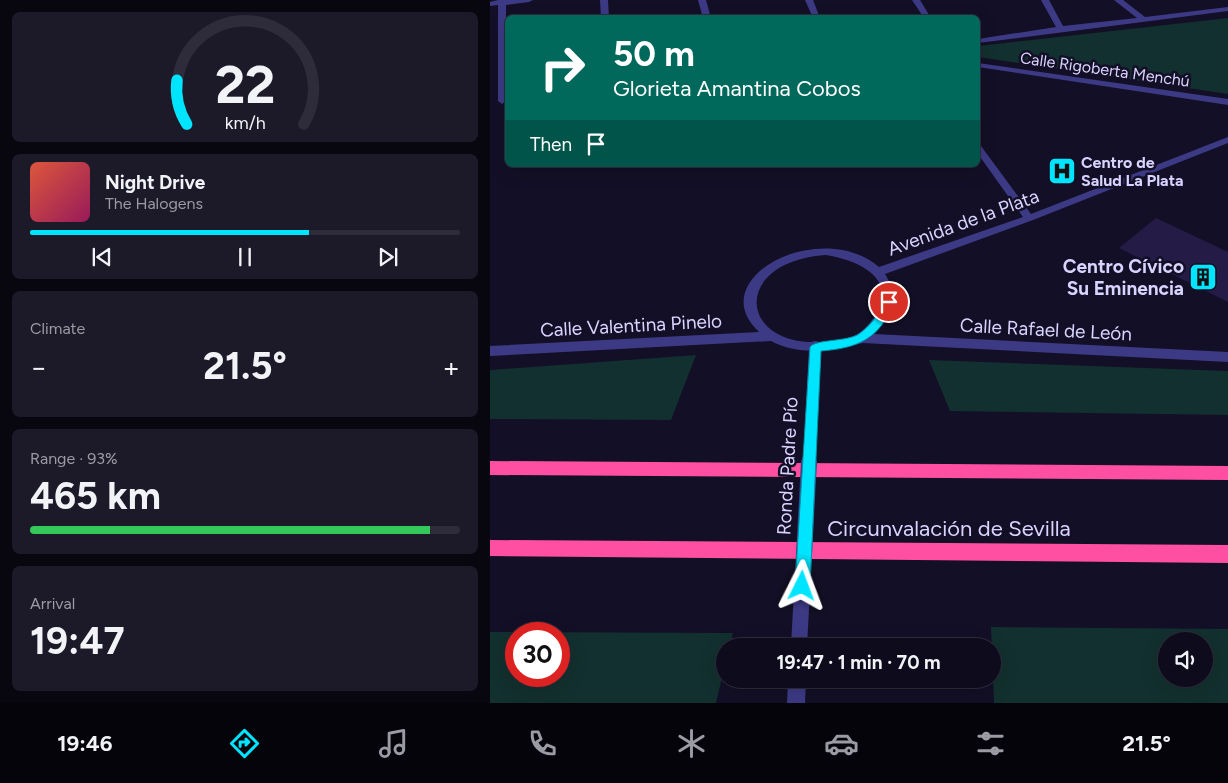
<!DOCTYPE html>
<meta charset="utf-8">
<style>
:root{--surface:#0e0b1c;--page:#1c1929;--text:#f1f3f6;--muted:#9b9ba3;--line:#2e2b3b;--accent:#00e5ff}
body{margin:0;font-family:Figtree,sans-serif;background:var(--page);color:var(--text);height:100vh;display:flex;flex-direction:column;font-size:19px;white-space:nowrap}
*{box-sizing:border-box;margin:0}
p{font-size:16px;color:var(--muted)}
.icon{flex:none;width:28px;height:28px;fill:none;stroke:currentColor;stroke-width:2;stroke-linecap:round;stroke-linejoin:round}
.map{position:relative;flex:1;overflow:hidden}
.details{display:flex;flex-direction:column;gap:12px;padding:12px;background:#08060f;width:490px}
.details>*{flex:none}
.guide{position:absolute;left:15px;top:15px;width:475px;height:152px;border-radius:8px;box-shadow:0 5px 20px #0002,0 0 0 1px var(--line);background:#00695c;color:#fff;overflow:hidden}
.controls{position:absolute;left:668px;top:632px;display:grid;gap:10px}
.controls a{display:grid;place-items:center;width:55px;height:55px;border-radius:50%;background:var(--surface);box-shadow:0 5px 20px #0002,0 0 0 1px var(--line);font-size:25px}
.speed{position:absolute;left:15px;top:622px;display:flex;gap:10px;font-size:25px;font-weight:700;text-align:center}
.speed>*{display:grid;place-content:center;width:65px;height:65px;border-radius:50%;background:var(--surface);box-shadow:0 5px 20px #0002,0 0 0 1px var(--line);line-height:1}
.speed .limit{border:8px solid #d22;background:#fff;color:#111}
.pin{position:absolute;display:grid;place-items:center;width:42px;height:42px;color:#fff;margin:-21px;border:2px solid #fff;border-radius:50%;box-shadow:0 1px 5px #0007}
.me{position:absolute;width:55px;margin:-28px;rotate:3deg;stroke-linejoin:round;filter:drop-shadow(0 0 4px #0008)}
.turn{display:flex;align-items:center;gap:18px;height:105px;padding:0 25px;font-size:22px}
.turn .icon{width:65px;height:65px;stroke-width:2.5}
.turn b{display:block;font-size:35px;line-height:42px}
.then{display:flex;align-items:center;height:48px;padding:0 25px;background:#0003;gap:10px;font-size:19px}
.big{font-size:38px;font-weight:700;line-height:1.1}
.details .tile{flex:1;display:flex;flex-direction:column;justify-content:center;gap:8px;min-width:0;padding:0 18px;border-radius:8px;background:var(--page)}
.details .dial{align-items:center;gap:0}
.dial svg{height:130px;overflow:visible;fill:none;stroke:var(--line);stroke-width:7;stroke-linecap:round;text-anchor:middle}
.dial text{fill:var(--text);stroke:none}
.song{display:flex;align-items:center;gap:15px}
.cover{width:60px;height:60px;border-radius:8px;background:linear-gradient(135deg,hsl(10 70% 55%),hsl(330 70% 35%))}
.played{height:5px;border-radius:2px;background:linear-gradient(90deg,var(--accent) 65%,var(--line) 65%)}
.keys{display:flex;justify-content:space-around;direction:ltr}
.heat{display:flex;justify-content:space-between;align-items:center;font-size:28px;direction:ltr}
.charge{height:8px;border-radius:4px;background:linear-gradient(90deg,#34c759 93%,var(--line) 0)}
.trip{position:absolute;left:226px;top:638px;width:285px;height:50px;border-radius:25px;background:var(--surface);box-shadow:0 5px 20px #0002,0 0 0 1px var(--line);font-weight:700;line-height:50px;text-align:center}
.tab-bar{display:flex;height:80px;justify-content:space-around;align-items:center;background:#06040b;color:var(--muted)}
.tab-bar .icon{width:35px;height:35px}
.tab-bar .on{color:var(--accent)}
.tab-bar b{font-size:22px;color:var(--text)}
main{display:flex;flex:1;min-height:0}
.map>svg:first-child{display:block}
.green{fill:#12302f;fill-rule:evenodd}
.building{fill:#241b47}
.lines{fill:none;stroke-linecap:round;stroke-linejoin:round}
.minor{fill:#3d3a85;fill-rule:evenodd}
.highway{fill:#ff4fa3;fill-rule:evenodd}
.minor-bridge-far1{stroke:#3d3a85;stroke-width:12}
.minor-bridge{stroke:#3d3a85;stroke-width:16}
.route{fill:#00e5ff;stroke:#0095a6}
.labels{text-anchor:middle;stroke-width:5;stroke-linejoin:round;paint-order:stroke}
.far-street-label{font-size:16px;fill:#d9d4ff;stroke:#130f26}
.far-poi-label{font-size:16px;font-weight:bold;fill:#d9d4ff;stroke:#130f26;text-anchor:start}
.street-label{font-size:19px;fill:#d9d4ff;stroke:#130f26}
.poi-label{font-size:19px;font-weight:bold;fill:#d9d4ff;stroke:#130f26;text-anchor:end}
.near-street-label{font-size:22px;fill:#d9d4ff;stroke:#130f26}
</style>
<main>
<section class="details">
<div class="tile dial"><svg viewBox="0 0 100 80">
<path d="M14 69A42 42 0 1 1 86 69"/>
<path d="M14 69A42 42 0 0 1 8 42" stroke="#00e5ff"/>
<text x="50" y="56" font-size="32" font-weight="700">22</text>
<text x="50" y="72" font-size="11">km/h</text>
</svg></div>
<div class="tile">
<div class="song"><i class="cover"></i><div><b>Night Drive</b><p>The Halogens</p></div></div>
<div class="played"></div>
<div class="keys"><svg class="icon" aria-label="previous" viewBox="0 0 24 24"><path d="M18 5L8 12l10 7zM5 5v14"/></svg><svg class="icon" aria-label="pause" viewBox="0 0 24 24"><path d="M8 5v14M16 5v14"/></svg><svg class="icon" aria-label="next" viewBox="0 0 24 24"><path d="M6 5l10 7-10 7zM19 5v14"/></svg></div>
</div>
<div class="tile"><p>Climate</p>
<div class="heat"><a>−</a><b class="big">21.5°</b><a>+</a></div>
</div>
<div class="tile"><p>Range · 93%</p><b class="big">465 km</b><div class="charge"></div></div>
<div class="tile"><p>Arrival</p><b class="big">19:47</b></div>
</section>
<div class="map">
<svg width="738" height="703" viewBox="0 0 738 703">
<rect width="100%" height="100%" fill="#130f26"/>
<g class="green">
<polygon points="738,18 738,94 488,57 488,46"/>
<polygon points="206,355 181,420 0,419 0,370"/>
<polygon points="439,360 738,371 738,415 460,411"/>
<path d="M 501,627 L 738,629 L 738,703 L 504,703 ZM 714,641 L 714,679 L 676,679 L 676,641 Z"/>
<path d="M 0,632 L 243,633 L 240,646 L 235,646 L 235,665 L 226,703 L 0,703 ZM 26,634 L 69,634 L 69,676 L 26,676 Z"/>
</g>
<polygon class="building" points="666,218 738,252 738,302 629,248"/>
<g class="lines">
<g class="minor">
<polygon points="8,0 43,0 39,2 16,5 16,101 12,104 8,101 8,5 0,6 0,2"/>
<polygon points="110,0 118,0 119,18 111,18"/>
<polygon points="208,0 216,0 221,18 213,18"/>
<polygon points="315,0 323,0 330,18 323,18"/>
<polygon points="422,0 430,0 441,18 434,18"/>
<polygon points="551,0 559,0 573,26 647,18 624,0 633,0 655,17 738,7 738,11 488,43 488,39 566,27"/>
<polygon points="488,63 738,99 738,105 488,67"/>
<path d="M 738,137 L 738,143 L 543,220 L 395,274 C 411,300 403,314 384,334 L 738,352 L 738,362 L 373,343 C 343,351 309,356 281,341 L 0,356 L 0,346 L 269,332 C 211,278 331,217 389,267 L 533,217 L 488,154 L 488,145 L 491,146 L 541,214 ZM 336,255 C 379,262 415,287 375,328 C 366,338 353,339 340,341 C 249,353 237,262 336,255 Z"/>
<polygon points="298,679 316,679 315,703 297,703"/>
</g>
<g class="highway">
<polygon points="0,461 738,466 738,480 0,475"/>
<polygon points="0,540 738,545 738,563 0,556"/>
</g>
<polyline class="minor-bridge-far1" points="319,463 325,347"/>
<polyline class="minor-bridge" points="309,646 319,462"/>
</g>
<path class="route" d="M 399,299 L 404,302 C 390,339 368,348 331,351 L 320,586 L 317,591 L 312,593 L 307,591 L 305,586 L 320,347 C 326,339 357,342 369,334 C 384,323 387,315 395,300 Z"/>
<defs>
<g id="hospital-square" transform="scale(1.4375)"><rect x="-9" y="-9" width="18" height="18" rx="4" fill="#00e5ff" stroke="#130f26"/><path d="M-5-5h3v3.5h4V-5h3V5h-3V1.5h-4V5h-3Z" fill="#111"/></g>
<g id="building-square" transform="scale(1.4375)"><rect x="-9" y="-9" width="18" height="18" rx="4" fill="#00e5ff" stroke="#130f26"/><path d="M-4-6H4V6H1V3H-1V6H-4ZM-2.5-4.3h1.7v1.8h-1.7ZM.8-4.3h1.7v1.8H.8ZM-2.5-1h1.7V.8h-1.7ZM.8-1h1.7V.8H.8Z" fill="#111"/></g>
</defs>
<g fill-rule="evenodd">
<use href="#hospital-square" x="572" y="171"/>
<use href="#building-square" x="713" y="277"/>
</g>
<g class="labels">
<g class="far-street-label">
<text transform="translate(615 69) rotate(8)" y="6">Calle Rigoberta Menchú</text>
</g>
<g class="far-poi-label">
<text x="591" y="168">Centro de<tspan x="591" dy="18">Salud La Plata</tspan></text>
</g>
<g class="street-label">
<text transform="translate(473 222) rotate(-20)" y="7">Avenida de la Plata</text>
<text transform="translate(141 325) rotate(-3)" y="7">Calle Valentina Pinelo</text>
<text transform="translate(556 329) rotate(3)" y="7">Calle Rafael de León</text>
<text transform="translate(297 466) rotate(-87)" y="7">Ronda Padre Pío</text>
</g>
<g class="poi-label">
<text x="694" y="273">Centro Cívico<tspan x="694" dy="22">Su Eminencia</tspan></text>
</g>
<g class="near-street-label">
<text x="459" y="536">Circunvalación de Sevilla</text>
</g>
</g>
</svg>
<div class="controls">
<a><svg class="icon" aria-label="sound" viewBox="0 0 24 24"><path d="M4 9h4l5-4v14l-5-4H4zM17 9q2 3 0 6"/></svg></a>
</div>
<div class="speed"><div class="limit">30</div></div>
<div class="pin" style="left:399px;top:302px;background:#d93025"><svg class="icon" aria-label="arrive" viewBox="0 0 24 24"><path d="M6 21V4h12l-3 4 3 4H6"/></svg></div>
<svg class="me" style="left:312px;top:586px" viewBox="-20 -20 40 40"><path d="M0-17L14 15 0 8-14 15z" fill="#00e5ff" stroke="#fff" stroke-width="4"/></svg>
<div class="trip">19:47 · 1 min · 70 m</div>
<div class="guide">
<div class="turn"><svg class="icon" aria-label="right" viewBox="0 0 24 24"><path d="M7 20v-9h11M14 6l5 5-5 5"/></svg><div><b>50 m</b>Glorieta Amantina Cobos</div></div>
<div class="then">Then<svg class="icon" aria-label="arrive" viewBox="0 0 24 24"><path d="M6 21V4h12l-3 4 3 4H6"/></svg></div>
</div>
</div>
</main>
<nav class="tab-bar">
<b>19:46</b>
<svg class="icon on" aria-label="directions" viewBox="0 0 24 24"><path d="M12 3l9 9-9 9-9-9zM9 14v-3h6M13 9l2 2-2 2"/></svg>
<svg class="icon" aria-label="music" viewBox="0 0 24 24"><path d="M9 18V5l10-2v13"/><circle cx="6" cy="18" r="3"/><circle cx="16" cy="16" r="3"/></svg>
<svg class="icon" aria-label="phone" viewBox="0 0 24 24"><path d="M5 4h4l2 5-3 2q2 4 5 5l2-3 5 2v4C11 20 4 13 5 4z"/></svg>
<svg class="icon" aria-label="climate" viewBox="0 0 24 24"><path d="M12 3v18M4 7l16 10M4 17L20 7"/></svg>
<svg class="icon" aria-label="car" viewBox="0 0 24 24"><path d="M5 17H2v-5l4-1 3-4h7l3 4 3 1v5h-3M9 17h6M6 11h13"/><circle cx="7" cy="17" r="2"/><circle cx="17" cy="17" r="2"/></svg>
<svg class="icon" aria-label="filters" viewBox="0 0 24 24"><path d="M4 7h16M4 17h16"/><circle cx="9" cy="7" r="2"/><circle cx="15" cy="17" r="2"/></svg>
<b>21.5°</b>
</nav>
